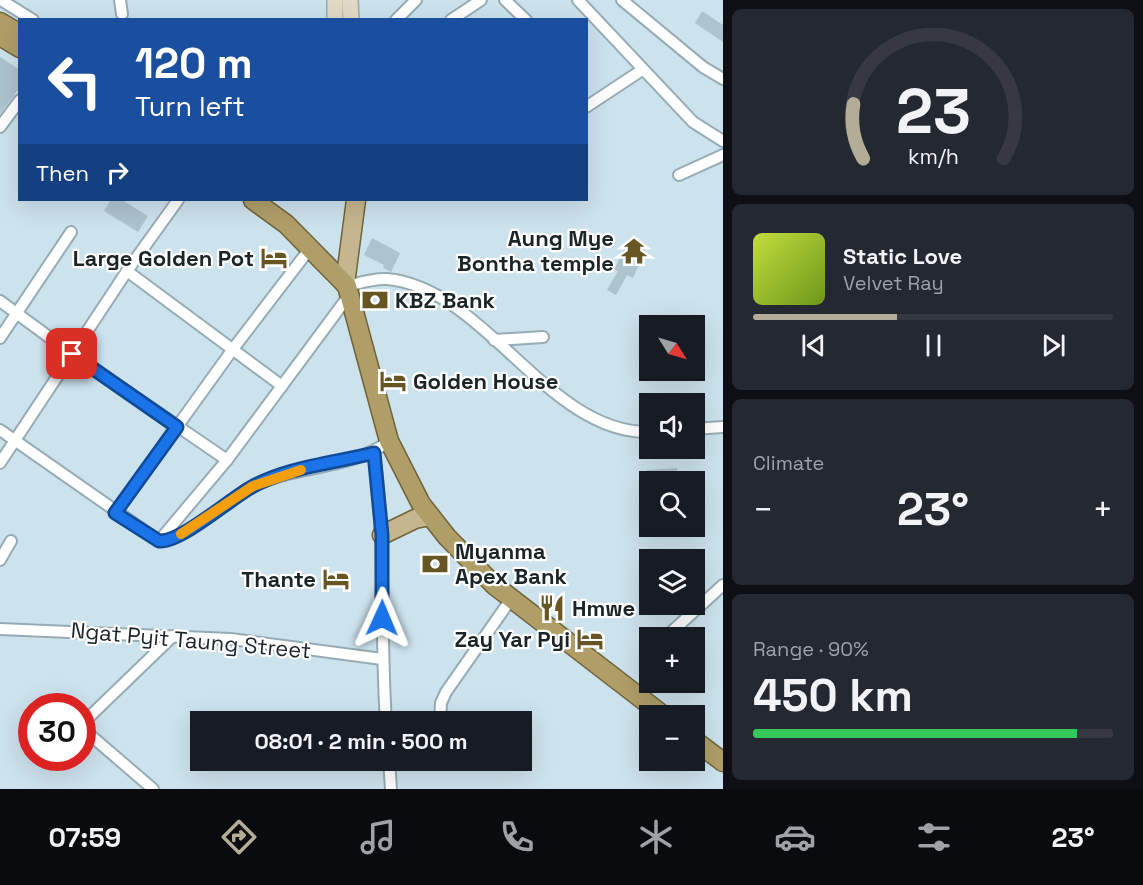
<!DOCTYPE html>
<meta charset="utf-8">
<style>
:root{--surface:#171b24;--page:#242831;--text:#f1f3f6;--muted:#9ea1a6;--line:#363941;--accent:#b3ac97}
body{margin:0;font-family:"Space Grotesk",sans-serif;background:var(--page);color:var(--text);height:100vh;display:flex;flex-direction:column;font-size:22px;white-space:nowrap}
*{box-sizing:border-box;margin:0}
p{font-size:20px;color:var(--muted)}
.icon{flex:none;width:33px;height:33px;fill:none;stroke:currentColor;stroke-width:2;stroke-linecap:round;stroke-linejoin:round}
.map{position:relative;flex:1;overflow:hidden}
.drawer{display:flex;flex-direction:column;gap:9px;padding:9px;background:#0d0f14;width:420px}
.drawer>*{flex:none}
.banner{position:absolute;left:18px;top:18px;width:570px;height:183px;border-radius:0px;box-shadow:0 6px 24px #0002;background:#1a4fa0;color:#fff;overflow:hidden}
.needle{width:39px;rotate:127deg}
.buttons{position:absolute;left:639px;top:315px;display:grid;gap:12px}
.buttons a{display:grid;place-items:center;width:66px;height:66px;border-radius:0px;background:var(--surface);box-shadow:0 6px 24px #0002;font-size:30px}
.speed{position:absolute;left:18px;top:693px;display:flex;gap:12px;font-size:30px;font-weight:700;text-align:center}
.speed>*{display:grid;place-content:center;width:78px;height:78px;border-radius:50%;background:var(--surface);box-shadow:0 6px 24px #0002;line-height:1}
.speed .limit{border:9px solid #d22;background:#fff;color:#111}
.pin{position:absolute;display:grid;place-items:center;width:51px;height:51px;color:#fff;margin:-26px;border-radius:12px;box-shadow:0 3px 9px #0006}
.me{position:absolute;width:66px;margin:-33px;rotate:1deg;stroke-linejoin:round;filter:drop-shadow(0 0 4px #0008)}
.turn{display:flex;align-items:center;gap:21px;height:126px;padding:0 18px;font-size:27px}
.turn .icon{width:78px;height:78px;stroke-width:2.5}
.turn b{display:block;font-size:42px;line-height:51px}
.then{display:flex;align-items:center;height:57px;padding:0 18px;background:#0003;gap:12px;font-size:22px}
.big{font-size:45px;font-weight:700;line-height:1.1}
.drawer .tile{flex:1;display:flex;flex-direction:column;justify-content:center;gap:9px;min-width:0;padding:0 21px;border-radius:9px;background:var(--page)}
.drawer .dial{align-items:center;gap:0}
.dial svg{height:156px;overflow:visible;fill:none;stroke:var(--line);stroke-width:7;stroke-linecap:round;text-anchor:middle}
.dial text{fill:var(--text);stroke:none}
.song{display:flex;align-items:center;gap:18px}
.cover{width:72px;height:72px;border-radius:9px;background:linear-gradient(135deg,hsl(70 70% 55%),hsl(80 70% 35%))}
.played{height:6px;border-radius:3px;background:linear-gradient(90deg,var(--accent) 40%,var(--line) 40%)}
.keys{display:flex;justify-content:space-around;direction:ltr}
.heat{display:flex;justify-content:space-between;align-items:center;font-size:33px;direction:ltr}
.charge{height:9px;border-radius:4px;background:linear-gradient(90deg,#34c759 90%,var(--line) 0)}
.trip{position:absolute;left:190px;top:711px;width:342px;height:60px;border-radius:0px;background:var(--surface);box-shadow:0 6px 24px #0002;font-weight:700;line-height:60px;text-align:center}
.dock{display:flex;height:96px;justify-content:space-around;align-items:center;background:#090b0e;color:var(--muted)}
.dock .icon{width:42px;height:42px}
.dock .selected{color:var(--accent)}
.dock b{font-size:27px;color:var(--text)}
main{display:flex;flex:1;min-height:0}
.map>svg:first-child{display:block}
.building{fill:#adc3cd}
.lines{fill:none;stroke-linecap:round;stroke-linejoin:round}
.minor-casing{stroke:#96acb5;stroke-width:14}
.secondary-casing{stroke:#96acb5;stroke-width:18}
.primary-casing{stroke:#706339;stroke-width:21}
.trunk-casing{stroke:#706339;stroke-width:21}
.minor{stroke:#fff;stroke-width:10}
.secondary{stroke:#e2dac7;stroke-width:15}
.primary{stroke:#c4b68e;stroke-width:18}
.trunk{stroke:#b09e68;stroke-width:18}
.route-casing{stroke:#114b97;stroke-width:15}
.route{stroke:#1a73e8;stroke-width:10}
.slow{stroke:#f59e0b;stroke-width:10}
.labels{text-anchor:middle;stroke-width:4.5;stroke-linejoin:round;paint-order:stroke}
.poi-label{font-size:22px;font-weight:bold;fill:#1b2427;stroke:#fff;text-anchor:end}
.street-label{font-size:22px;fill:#1b2427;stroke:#fff}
</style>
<main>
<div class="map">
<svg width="723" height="789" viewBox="0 0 723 789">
<rect width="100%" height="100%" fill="#cce2ec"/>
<g class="building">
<polygon points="702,11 723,25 723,42 695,23"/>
<polygon points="0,57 20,70 20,87 0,114"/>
<polygon points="111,200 122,200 148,216 138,232 104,211"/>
<polygon points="372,238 400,253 391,272 383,268 384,265 364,255"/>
<polygon points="629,238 647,246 633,278 627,275 616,295 607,290 618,271 614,270"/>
<polygon points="677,468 678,482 647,482 647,470"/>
</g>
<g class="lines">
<g class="minor-casing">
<g id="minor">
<polyline points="1,0 33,20"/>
<polyline points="120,0 122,14"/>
<polyline points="505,0 526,20"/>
<polyline points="578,0 693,122 723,141"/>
<polyline points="622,0 703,67 723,79"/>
<polyline points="396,20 416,0"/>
<polyline points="451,20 481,0"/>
<polyline points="586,107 642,70"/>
<polyline points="0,127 20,100"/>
<polyline points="679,175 723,155"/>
<polyline points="127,271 282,386"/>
<path d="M 347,286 C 360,283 373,278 387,279 C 486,288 547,434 650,432"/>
<polyline points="0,301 72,354 227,460"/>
<polyline points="0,338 71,232"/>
<polyline points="494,340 543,337"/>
<polyline points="694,429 723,427"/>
<polyline points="0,430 159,541 227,460 350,294"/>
<path d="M 374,453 C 386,542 380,632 386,722"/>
<polyline points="0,463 127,271 178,200"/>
<polyline points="115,513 233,349 311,247"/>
<path d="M 159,541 C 180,543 231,497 254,486 C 295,465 354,469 389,441"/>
<polyline points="0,560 11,541"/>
<polyline points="0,629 231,639 382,659"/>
<polyline points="668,635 723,585"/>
<polyline points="440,722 441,703 446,692 511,599"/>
<polyline points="389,760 391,789"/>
<polyline points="153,789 89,734 84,726 85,721 173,636"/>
</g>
</g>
<g class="secondary-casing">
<g id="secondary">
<polyline points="335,0 335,20"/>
<polyline points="350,0 351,20"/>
</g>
</g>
<g class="primary-casing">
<g id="primary">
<polyline points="345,284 356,200"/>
<polyline points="382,535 415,519 430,516"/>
</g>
</g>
<g class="trunk-casing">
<g id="trunk">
<polyline points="0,22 20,34"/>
<polyline points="0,36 20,48"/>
<polyline points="253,200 286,224 347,286 389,441 421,504 447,537 494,585 664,716"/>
<polyline points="694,740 723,762"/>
</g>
</g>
<use href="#minor" class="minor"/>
<use href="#secondary" class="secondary"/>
<use href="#primary" class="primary"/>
<use href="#trunk" class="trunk"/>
</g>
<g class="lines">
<g class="route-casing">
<path id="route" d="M 72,354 L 177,427 L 115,513 L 159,541 C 180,543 229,500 250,488 C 286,467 334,463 374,453 L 382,535 L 382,618"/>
</g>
<use href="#route" class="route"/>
<polyline class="slow" points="181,534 253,486 301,470"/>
</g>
<defs>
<g id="temple-bare" transform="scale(2.07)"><path d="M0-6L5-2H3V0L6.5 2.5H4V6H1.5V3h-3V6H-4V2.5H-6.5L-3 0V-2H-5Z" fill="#675523" stroke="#fff" stroke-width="2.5" paint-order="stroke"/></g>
<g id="hotel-bare" transform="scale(2.07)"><path d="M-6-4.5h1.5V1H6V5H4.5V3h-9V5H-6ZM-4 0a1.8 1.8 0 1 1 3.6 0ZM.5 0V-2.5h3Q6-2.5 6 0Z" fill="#675523" stroke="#fff" stroke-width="2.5" paint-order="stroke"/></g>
<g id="bank-bare" transform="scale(2.07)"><path d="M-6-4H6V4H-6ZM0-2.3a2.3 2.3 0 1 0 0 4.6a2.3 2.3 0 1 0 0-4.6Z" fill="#675523" stroke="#fff" stroke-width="2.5" paint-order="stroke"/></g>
<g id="restaurant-bare" transform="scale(2.07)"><path d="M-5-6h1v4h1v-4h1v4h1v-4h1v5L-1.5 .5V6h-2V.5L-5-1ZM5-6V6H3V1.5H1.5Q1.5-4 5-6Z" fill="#675523" stroke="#fff" stroke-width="2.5" paint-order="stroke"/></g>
</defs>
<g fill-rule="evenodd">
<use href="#temple-bare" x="634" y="251"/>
<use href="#hotel-bare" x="274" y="258"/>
<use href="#bank-bare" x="375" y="300"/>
<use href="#hotel-bare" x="393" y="381"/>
<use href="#bank-bare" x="435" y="564"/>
<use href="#hotel-bare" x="336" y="579"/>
<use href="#restaurant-bare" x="552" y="608"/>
<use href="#hotel-bare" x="590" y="639"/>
</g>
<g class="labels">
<g class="poi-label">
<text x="614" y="246">Aung Mye<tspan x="614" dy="25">Bontha temple</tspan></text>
<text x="254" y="266">Large Golden Pot</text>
<text x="395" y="308" text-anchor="start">KBZ Bank</text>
<text x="413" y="389" text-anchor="start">Golden House</text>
<text x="455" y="559" text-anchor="start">Myanma<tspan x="455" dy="25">Apex Bank</tspan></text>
<text x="316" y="587">Thante</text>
<text x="572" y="616" text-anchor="start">Hmwe</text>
<text x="570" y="647">Zay Yar Pyi</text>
</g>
<g class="street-label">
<text transform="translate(191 640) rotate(5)" y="8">Ngat Pyit Taung Street</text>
</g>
</g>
</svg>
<div class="buttons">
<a><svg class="needle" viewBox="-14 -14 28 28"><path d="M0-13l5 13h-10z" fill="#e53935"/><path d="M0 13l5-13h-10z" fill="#9ea1a6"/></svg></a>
<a><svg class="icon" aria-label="sound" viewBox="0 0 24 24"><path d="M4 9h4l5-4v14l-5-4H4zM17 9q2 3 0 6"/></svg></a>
<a><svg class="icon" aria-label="search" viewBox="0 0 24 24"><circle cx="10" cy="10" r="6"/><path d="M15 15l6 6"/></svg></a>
<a><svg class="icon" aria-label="layers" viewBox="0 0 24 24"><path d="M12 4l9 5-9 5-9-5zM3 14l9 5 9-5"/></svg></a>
<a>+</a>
<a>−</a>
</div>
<div class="speed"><div class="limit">30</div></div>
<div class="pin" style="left:72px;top:354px;background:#d93025"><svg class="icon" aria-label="arrive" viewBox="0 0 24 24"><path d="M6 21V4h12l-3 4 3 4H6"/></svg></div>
<svg class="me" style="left:382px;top:618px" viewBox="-20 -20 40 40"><path d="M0-17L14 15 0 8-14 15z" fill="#1a73e8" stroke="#fff" stroke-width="4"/></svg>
<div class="trip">08:01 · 2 min · 500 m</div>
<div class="banner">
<div class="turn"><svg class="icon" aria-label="left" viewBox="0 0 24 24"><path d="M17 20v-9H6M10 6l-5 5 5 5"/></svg><div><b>120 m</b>Turn left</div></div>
<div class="then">Then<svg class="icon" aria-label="right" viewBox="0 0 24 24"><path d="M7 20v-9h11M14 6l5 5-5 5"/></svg></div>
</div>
</div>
<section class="drawer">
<div class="tile dial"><svg viewBox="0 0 100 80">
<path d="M14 69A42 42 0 1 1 86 69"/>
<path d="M14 69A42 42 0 0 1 9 41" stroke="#b3ac97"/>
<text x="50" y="56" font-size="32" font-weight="700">23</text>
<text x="50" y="72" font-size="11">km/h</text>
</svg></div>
<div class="tile">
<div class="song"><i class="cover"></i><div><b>Static Love</b><p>Velvet Ray</p></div></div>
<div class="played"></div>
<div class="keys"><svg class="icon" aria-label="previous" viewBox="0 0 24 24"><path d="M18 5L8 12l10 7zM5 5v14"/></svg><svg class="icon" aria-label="pause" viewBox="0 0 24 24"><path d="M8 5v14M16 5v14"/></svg><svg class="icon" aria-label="next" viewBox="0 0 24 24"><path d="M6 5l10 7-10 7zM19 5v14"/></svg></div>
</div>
<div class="tile"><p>Climate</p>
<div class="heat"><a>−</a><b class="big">23°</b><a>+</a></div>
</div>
<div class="tile"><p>Range · 90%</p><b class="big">450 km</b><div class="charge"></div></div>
</section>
</main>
<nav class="dock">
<b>07:59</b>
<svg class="icon selected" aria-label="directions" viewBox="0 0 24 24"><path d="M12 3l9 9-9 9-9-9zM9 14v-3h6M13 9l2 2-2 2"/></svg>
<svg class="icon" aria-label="music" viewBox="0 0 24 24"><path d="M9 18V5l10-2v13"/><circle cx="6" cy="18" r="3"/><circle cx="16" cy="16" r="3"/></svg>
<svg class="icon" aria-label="phone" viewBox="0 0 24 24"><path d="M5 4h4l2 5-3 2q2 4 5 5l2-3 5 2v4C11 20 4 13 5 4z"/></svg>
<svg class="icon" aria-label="climate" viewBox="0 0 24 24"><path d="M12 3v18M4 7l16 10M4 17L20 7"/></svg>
<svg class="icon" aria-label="car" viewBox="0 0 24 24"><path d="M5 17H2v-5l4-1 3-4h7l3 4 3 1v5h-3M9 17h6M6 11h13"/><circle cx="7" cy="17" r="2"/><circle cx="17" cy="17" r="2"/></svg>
<svg class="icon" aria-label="filters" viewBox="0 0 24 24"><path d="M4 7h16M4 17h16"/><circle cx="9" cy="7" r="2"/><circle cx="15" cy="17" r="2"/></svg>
<b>23°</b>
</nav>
